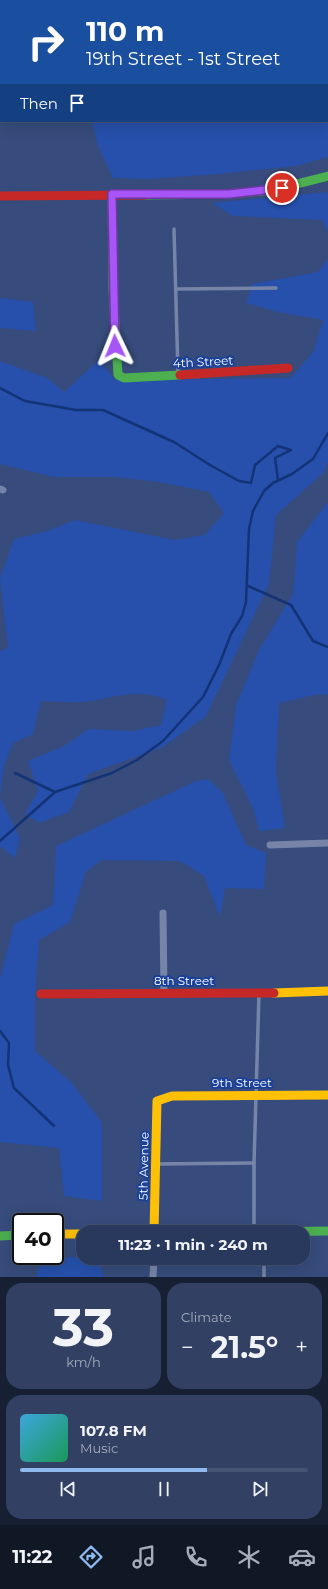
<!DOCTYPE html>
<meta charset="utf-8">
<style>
:root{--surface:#29395d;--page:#314063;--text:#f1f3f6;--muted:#a5acbc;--line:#455372;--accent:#90b9f0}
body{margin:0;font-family:Montserrat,sans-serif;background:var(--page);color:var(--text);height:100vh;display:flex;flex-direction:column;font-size:15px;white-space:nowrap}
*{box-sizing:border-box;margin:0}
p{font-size:13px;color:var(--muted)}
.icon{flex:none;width:22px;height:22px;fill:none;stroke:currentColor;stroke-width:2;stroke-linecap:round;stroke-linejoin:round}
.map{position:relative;height:1277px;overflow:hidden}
.side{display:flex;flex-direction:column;gap:6px;padding:6px;background:#171f33;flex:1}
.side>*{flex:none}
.hud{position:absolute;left:0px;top:0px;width:328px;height:122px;box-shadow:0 4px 16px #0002,0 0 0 1px var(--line);background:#1a4fa0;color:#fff;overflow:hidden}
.speed{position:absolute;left:12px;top:1213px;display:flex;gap:8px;font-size:20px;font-weight:700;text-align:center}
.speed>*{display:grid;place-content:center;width:52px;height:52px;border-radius:50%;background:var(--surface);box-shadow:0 4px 16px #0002,0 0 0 1px var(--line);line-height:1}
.speed .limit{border:2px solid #111;border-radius:6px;background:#fff;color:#111}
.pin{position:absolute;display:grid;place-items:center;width:34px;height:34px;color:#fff;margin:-17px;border:2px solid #fff;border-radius:50%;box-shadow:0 1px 4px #0007}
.me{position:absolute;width:44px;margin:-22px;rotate:358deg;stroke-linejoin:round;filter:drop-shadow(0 0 3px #0008)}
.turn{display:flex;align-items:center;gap:14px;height:84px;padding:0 20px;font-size:18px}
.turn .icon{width:52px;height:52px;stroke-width:2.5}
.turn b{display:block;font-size:28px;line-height:34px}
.then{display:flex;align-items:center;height:38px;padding:0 20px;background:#0003;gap:8px;font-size:15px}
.big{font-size:30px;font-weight:700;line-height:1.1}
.side .widget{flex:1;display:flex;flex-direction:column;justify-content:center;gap:6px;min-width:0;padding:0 14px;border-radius:16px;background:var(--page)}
.side .dial{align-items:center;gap:0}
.dial b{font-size:52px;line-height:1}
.song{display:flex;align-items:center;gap:12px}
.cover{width:48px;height:48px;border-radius:6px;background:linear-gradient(135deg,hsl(200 70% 55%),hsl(150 70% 35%))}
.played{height:4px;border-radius:2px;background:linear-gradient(90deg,var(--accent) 65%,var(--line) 65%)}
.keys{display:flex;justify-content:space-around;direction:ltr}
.heat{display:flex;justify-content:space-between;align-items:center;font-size:22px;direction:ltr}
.side .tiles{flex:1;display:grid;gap:6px;grid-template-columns:1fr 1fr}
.widget:last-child{grid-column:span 2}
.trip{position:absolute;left:76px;top:1225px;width:234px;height:40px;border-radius:16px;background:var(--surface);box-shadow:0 4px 16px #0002,0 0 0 1px var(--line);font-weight:700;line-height:40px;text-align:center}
.menu{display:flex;height:64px;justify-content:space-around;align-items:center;background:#101725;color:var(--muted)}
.menu .icon{width:28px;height:28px}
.menu .on{color:var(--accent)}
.menu b{font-size:18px;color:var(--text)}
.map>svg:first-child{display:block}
.green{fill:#2650ab}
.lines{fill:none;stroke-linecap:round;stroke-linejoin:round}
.stream{stroke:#143377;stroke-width:2.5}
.lane{stroke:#7685a7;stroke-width:3.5}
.street{stroke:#7685a7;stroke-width:7}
.fast{stroke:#4caf50;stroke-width:9}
.slow{stroke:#ffc107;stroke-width:9}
.jam{stroke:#c62828;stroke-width:9}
.route-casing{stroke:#6d37a1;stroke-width:10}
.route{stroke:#a855f7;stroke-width:7}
.labels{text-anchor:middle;stroke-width:4;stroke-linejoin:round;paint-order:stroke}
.street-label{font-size:12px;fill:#fff;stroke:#1a4199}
</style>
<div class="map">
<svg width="328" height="1277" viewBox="0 0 328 1277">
<rect width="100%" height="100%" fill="#374c7c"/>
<g class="green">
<polygon points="75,0 328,0 328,157 296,166 218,174 148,179 113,178 98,146 92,121 327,121 327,1"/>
<polygon points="328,192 328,232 322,220 233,216 212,203"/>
<path d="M 328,259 L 328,462 L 323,473 L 276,515 L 269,584 L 206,716 L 163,747 L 88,774 L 69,812 L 39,823 L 25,814 L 38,791 L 28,761 L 66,745 L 88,729 L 133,731 L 161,725 L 167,700 C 135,686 113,699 82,702 C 68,703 54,701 41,701 L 33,734 L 13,743 L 4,766 L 0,798 L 20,838 L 15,858 L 0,846 L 0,651 L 8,648 L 0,578 L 14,539 L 47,531 L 75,520 L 175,540 L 205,535 L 224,513 L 209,492 L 159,482 L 115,477 L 54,477 L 0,464 L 0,361 L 47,378 L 64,392 L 99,360 L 115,380 L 291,378 L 313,352 L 323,320 L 278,312 L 246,303 L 252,284 L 318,272 Z"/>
<polygon points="0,298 33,302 36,331 0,328"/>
<polygon points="328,502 328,695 319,694 279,703 276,773 285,828 259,831 253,808 229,760 236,705 259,650 293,594 297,542"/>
<polygon points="208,779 223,793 246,845 266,853 264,889 225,888 220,917 204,876 180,861 101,860 86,872 70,922 39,940 35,997 35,1051 72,1083 102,1123 102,1201 64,1196 59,1148 0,1142 0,979 14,924 53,905 56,846 196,781"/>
<polygon points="83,1257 83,1258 98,1258 104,1277 36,1277 42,1258"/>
</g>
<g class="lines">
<g class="stream">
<polyline points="327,28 328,29"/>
<polyline points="0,388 25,401 76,410 103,410 174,442 210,465 239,481 251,483 255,465 278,446 291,450 275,458 278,480"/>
<polyline points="248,586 291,605 313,641 328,647"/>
<polyline points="15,773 55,792"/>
<polyline points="0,841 55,792 112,773 137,760 163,741 203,697 219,665 231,634 242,616 246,602 249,529 253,511 264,491 273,483 292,474 313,459 328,433"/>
<polyline points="0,1031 9,1043 8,1065 14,1088 54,1126"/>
</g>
<g class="lane">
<polyline points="174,229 178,374"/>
<polyline points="176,289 276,288"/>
<polyline points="157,1164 254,1163"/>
<polyline points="254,1231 254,1163 259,993"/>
<polyline points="264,1258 264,1277"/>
</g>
<g class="street">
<polyline points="0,489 3,490"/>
<polyline points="270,845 328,843"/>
<polyline points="163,913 164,993"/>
<polyline points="153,1277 154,1258"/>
</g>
<g class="fast">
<polyline points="112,194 113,289 118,375 124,378 180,375"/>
<polyline points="145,195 229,194 273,190 328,176"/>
<polyline points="256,1232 328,1231"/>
<polyline points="0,1236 21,1235"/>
</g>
<g class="slow">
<polyline points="274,993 328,991"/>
<polyline points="154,1232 157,1101 172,1096 328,1095"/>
<polyline points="55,1234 83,1234"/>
</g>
<g class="jam">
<polyline points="0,196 145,195"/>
<polyline points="180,375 288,368"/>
<polyline points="41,994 274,993"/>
</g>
</g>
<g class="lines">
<g class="route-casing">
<polyline id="route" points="115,346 112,194 229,194 282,188"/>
</g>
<use href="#route" class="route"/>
</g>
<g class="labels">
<g class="street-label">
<text transform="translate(203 362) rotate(-3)" y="4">4th Street</text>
<text x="184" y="985">8th Street</text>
<text x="242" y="1087">9th Street</text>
<text transform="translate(144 1166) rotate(-89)" y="4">5th Avenue</text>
</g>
</g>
</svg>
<div class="speed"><div class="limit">40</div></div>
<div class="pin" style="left:282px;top:188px;background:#d93025"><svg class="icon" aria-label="arrive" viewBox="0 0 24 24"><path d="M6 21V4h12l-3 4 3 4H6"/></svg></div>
<svg class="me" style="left:115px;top:346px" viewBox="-20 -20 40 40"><path d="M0-17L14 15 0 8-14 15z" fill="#a855f7" stroke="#fff" stroke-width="4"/></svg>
<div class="trip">11:23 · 1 min · 240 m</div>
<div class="hud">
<div class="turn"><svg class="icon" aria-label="right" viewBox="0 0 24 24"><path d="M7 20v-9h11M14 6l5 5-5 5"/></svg><div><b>110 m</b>19th Street - 1st Street</div></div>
<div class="then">Then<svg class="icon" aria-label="arrive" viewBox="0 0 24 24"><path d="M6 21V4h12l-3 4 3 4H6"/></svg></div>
</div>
</div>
<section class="side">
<div class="tiles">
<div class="widget dial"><b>33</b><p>km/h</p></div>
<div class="widget"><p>Climate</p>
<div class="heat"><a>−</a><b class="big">21.5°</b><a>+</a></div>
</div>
<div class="widget">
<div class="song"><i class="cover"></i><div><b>107.8 FM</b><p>Music</p></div></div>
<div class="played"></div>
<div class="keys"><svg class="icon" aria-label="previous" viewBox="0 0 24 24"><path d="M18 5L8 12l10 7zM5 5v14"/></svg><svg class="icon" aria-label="pause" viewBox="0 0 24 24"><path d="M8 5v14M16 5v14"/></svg><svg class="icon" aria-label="next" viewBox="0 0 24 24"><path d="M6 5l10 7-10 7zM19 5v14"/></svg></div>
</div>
</div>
</section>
<nav class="menu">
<b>11:22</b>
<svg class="icon on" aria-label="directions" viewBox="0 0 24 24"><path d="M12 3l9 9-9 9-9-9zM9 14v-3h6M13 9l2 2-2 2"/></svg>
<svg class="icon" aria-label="music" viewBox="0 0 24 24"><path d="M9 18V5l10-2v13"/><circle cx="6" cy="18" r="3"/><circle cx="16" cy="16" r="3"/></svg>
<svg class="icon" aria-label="phone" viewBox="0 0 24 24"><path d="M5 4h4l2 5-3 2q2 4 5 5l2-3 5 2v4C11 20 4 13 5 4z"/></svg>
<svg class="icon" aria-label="climate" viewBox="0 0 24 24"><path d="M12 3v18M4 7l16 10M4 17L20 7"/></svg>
<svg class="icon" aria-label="car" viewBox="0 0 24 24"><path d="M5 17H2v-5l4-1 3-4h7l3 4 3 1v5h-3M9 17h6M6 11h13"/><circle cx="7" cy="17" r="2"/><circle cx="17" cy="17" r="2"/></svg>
</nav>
